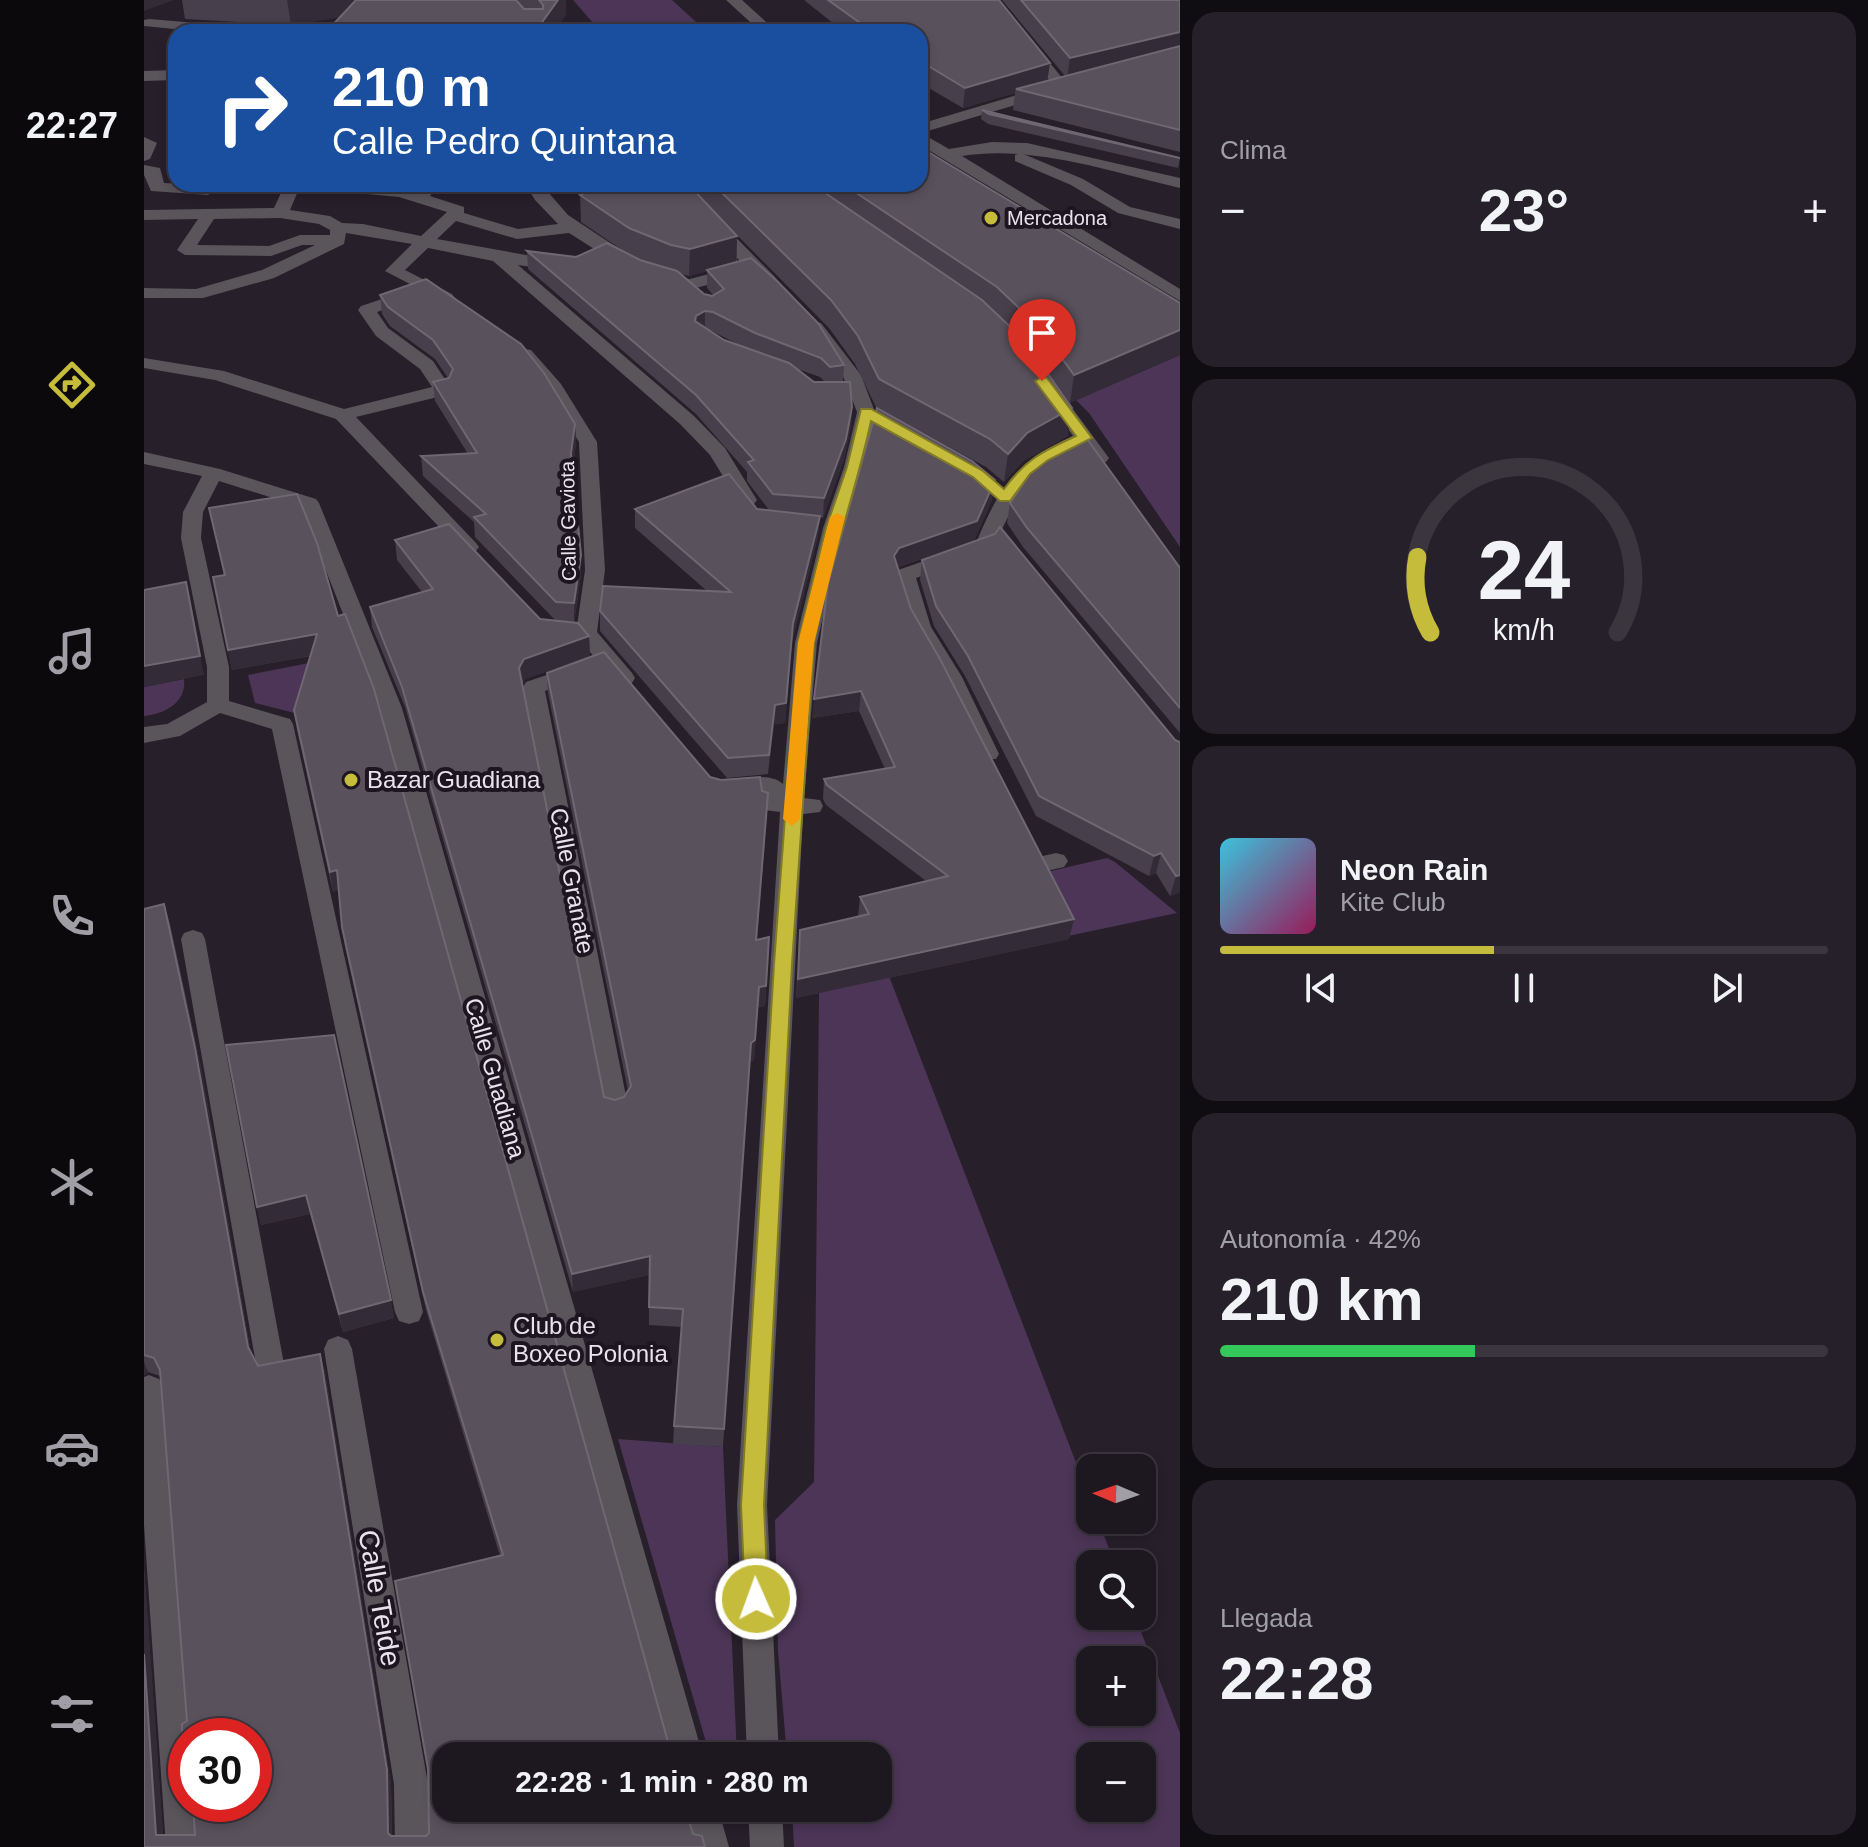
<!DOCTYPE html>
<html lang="es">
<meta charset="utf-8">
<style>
:root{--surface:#1d1720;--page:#252029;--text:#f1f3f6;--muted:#a09fa5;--line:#3b363e;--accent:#c6bc3c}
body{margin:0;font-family:Helvetica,sans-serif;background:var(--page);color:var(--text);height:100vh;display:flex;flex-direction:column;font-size:30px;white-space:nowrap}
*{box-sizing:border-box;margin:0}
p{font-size:26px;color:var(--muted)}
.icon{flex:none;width:44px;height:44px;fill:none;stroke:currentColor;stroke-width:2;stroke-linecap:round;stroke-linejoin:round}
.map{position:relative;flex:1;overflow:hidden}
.side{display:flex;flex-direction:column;gap:12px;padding:12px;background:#100d12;width:688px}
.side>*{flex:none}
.top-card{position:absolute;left:24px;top:24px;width:760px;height:168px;border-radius:24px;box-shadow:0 4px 12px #0003,0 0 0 2px var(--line);background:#1a4fa0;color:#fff;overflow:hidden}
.needle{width:52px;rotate:272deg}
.controls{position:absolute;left:932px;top:1454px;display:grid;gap:16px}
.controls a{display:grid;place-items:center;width:80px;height:80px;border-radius:16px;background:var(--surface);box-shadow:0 4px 12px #0003,0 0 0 2px var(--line);font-size:40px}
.speed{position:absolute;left:24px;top:1718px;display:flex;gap:16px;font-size:40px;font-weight:700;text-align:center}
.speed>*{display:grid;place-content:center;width:104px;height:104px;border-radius:50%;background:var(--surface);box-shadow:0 4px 12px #0003,0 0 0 2px var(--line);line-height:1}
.speed .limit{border:12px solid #d22;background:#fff;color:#111}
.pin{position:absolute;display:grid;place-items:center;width:68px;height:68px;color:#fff;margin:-82px -34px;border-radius:50% 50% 50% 0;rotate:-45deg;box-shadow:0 0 8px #0007}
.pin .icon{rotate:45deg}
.me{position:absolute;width:88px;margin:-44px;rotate:358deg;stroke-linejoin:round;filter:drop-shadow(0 0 6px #0008)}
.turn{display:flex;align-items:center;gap:28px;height:168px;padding:0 32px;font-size:36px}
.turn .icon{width:104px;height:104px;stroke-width:2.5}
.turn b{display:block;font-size:56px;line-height:68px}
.big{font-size:60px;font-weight:700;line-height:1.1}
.side .card{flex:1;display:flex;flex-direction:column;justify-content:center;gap:12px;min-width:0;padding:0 28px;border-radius:24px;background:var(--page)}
.side .dial{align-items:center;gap:0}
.dial svg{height:208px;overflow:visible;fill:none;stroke:var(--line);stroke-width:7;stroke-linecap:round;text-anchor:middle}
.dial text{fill:var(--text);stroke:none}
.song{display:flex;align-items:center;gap:24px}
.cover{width:96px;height:96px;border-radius:12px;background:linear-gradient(135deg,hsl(190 70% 55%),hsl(330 70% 35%))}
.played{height:8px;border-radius:4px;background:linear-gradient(90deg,var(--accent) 45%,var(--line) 45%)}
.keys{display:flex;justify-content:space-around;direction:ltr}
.heat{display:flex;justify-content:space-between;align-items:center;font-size:44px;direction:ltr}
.charge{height:12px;border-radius:6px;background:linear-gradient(90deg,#34c759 42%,var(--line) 0)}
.trip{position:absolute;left:288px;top:1742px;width:460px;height:80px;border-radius:24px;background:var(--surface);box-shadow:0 4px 12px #0003,0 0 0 2px var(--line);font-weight:700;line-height:80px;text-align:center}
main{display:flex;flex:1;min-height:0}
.tab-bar{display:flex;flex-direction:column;width:144px;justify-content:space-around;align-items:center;background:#0c090d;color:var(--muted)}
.tab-bar .icon{width:56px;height:56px}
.tab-bar .current{color:var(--accent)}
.tab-bar b{font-size:36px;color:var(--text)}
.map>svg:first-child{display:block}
.green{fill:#4c3557;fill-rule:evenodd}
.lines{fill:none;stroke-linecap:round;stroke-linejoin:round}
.minor{fill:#59555b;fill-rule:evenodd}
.wall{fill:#473f4b;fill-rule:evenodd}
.shaded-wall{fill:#332b37}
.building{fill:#59515c;stroke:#6f6873;stroke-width:2}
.route{fill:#c6bc3c;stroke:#817a27;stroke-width:2}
.slow{fill:#f59e0b}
.poi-dot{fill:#c6bc3c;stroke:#1d1620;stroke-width:3}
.labels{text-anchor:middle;stroke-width:8;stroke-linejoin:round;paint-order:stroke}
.far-poi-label{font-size:20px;fill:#e9e4eb;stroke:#1d1620;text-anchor:start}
.far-street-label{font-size:20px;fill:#e9e4eb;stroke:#1d1620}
.poi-label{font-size:24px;fill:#e9e4eb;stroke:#1d1620;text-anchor:start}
.street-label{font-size:24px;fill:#e9e4eb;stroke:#1d1620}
.near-street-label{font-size:28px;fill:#e9e4eb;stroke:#1d1620}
</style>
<main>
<nav class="tab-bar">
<b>22:27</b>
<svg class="icon current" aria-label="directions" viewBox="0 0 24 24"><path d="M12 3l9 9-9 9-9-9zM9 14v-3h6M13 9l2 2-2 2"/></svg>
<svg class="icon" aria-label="music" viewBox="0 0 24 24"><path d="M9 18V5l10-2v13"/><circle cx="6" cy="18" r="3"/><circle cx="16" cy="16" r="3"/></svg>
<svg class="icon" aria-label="phone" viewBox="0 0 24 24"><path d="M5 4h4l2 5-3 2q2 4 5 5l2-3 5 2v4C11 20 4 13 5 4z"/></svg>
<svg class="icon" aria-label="climate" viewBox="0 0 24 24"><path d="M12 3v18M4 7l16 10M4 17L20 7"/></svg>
<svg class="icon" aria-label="car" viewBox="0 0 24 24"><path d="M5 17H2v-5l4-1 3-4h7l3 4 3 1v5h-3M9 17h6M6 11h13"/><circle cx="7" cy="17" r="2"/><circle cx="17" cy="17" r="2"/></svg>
<svg class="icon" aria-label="filters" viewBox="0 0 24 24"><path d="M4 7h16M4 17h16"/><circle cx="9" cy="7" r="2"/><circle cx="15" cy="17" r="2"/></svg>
</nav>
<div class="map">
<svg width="1036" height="1847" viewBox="0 0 1036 1847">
<rect width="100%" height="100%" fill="#271f2a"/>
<g class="green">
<polygon points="429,0 528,0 563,32 457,32"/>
<polygon points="1036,355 1036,547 945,413 932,400"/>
<polygon points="201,656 171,718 111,703 104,675"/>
<path d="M 40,679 C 43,702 21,714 0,716 L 0,687 Z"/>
<polygon points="963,858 971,862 1033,913 924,936 894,874"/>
<path d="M 745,976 L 946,1499 L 946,1520 L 954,1520 L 971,1564 L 946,1564 L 946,1616 L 991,1616 L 1036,1733 L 1036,1847 L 650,1847 L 648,1808 L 734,1808 L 734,1756 L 643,1756 L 634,1651 L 631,1520 L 670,1482 L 675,993 ZM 946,1660 L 998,1660 L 998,1712 L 946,1712 ZM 946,1756 L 998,1756 L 998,1808 L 946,1808 Z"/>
<polygon points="474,1439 579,1447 593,1756 566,1756"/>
</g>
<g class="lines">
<g class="minor">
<polygon points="582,0 598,0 633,32 617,32"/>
<polygon points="840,0 855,0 923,84 923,90 913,90"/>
<polygon points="5,19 102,27 177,28 184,32 61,32 0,26 0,20"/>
<polygon points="32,70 32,80 0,81 0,71"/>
<path d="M 900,87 L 908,92 L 905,95 L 777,133 L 805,149 L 848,142 L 883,143 L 1036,178 L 1036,188 C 964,171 891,145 818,156 L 1036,289 L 1036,301 L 776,145 L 776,124 Z"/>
<polygon points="0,137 13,143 6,159 0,161"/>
<polygon points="877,153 939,179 986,207 1036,219 1036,229 974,213 927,185 871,161 871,155"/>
<polygon points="0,165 16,168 20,183 64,185 72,190 64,195 7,191 0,175"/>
<path d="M 141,184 L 157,184 L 146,210 L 186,216 L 198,223 L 219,224 L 277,236 L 303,212 L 255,197 L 212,193 L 204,188 L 208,184 L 256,187 L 272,192 L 278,184 L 294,184 L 286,196 L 320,207 L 320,213 L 374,229 L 414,224 L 391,200 L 381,184 L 397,184 L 424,215 L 489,258 L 492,262 L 489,266 L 477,266 L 425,233 L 373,239 L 312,221 L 293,239 L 421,262 L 424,266 L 421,270 L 415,271 L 374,265 L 550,416 L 581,448 L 613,500 L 610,504 L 596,504 L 566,455 L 536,424 L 349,261 L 284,248 L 261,270 L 308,294 L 311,298 L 302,303 L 241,271 L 268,244 L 202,233 L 200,244 L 130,278 L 59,298 L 0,298 L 0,288 L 52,289 L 118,270 L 171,245 L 158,245 L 127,256 L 41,255 L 33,250 L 54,219 L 0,220 L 0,210 L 130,208 ZM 136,218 L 175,224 L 186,230 L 186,235 L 156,235 L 125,246 L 53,245 L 70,219 Z"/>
<polygon points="522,184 539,184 631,277 634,281 631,285 619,285"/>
<polygon points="592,267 598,268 601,272 598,276 544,290 535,285 538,281"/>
<polygon points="265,290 274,295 271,299 233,312 244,328 289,361 308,390 306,394 212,417 332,543 335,547 332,551 318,551 192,419 71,380 0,368 0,358 80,371 200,409 288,387 276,369 232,336 214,310 217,306"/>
<path d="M 671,322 L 677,323 L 717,375 L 731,412 L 720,467 L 699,528 L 673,643 L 660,798 L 676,800 L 679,806 L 676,812 L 659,814 L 623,1505 L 635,1756 L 603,1756 L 593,1505 L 636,812 L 620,810 L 617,794 L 578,794 L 575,788 L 578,782 C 594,778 627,772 639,784 L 651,643 L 679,528 L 700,467 L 713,412 L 699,376 L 662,327 Z"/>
<polygon points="381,349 387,350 417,384 453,442 461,570 453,632 488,673 491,678 488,683 472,683 436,640 417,639 407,632 417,625 433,626 441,570 435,442 403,391 372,354"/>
<path d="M 908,388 L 915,390 L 962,454 L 965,458 L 962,462 L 948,462 L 937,446 L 904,464 L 880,485 L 847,551 L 772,578 L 787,627 L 818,677 L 855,754 L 852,759 L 836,759 L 833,754 L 796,677 L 767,627 L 751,575 L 754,570 L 832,543 C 855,487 873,461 929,436 L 899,394 Z"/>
<polygon points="0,452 76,469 172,499 175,503 258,708 559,1756 527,1756 236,708 157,507 75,481 59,512 57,538 85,667 85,701 146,719 149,724 279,1312 275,1321 265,1324 255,1321 251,1312 128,729 76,713 36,736 0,743 0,727 23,724 63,702 63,667 37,538 39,512 58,476 0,464"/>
<polygon points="435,664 443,666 446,671 443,676 401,691 484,1106 480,1113 471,1116 462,1113 458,1106 379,687 382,682"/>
<polygon points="912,853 920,855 924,861 920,867 889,874 881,872 877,866 881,860"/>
<polygon points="49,930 58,933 61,939 140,1364 136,1373 126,1377 116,1373 112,1364 37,939 40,933"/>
<polygon points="194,1336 204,1340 208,1349 284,1784 285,1847 251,1847 250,1784 180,1349 184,1340"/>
<polygon points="5,1375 15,1379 19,1388 47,1736 42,1736 42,1804 52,1804 56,1847 22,1847 0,1525 0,1377"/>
<polygon points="540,1808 574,1808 585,1847 551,1847"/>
<polygon points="604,1808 638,1808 640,1847 606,1847"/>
</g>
</g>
<g class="wall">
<polygon points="38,0 372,0 380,9 381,9 373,0 422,0 422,15 196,17 147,25 41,19"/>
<polygon points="660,0 855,0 903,81 921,76 858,0 1036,0 1036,152 869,110 871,93 819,108 776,83 776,32 700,32"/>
<polygon points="838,110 1036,158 1034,168 844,124 837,119"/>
<path d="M 423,184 L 776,184 L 1036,303 L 926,403 L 888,351 L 924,436 L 879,461 L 860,482 L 842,467 L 732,407 L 711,364 L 685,328 L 580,222 L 593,236 L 593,262 L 700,365 L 699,382 L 708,407 L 707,426 L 700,459 L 679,518 L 676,517 L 674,536 L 648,642 L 641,723 L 630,724 L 624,774 L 583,778 L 456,631 L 456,611 L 563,591 L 491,528 L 491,509 L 613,509 L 625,510 L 603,481 L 603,472 L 552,414 L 384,269 L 383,251 L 432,257 L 481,252 L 437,222 L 436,195 L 440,194 ZM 563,271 L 563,288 L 569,295 L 568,296 L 560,294 L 537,274 L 545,276 ZM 565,331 L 568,331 L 603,349 L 580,340 ZM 651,368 L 676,377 L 681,382 L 670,382 Z"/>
<polygon points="236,295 431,424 432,443 428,473 430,525 437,574 430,623 445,636 446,656 381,679 378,684 460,1097 471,1100 480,1097 484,1091 404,693 403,673 623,813 613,940 625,937 621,1006 614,1007 610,1060 606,1062 579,1447 529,1444 530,1426 538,1327 505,1325 505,1275 429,1292 261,707 228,627 226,607 278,592 253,560 251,540 396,619 412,621 331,537 330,522 279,476 277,456 324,454 291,401 289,382 304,378 291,359 246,326 238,314"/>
<polygon points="733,408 848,500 830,541 754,567 767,609 930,919 925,939 652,998 656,930 714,917 716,897 782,881 682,805 679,799 680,779 741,769 715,711 668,718"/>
<polygon points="153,494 173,543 194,616 201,614 230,689 524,1742 534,1746 537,1756 302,1756 302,1808 541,1808 549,1834 558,1836 561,1847 0,1847 0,1568 19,1835 51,1835 49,1804 110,1804 110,1736 42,1736 42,1795 38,1787 38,1724 43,1721 16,1376 4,1372 0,1375 0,909 20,904 26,924 57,1067 107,1353 114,1366 176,1354 181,1372 247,1784 248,1836 282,1836 285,1833 284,1769 251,1581 356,1556 282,1310 201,947 198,927 195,890 189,892 153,730 150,710 167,656 88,670 69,577 80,575 65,508"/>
<polygon points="866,503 1036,568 1036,733 879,547 863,523"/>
<polygon points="778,560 1031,740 1036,742 1036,892 1026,896 1012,873 1005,876 892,816 821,676 790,626 776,580"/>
<polygon points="190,1035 250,1318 199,1332 166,1214 117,1225 113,1207"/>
</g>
<g class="shaded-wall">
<polygon points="0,0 30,0 0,11"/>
<polygon points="143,0 224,0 226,13 147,25"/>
<polygon points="414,0 422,0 422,15 410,32 391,32"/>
<polygon points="1036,32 1036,47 923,79 926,58"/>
<polygon points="906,63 903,83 872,89 871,93 819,108 821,88"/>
<polygon points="593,236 592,264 545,276 546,249"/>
<polygon points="561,311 561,330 552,335 552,316"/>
<polygon points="1036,330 1036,355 926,403 930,375"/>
<polygon points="708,407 707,426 700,459 679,518 680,498"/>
<polygon points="928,408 924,436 879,461 860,482 864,454 883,433"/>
<polygon points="431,424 432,443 428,473 427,453"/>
<polygon points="851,480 848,500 830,541 753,567 750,556 755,548"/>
<polygon points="676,516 674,536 648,642 641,723 630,724 624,774 631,705"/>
<polygon points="437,555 437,574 430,623 430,603"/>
<polygon points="42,582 60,675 0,687 0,666"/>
<polygon points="173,634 176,654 88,670 84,650"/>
<polygon points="445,636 446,656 381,679 376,688 375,668 380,659"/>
<polygon points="717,691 715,711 668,718 670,699"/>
<polygon points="1017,853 1012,873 1005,876 1010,856"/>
<polygon points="193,870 197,890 189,892 186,872"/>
<polygon points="1036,875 1036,892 1026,896 1032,876"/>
<polygon points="20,904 57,1067 109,1365 104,1347"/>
<polygon points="930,919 925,939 652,998 654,979"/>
<polygon points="622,986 621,1006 614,1007 610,1060 606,1062 579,1447 607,1043 615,987"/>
<polygon points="162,1195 166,1214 117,1225 113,1207"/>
<polygon points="506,1256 506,1275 429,1292 428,1274"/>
<polygon points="247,1300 250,1318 199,1332 195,1314"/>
<polygon points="176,1354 181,1372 247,1784 248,1847 244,1833"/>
<polygon points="0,1362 4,1372 0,1375"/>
<polygon points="0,1568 20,1847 12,1835 0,1654"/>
</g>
<g class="building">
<polygon points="212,0 372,0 380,9 399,9 399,5 395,0 414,0 391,32 182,32"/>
<polygon points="684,0 855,0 906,63 821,88 776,61 776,32 729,32"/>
<polygon points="877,0 1036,0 1036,32 926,58"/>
<polygon points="1036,46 1036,130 872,89"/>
<polygon points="838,110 1036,158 845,114"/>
<polygon points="776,147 1036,303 1036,330 930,375 896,328 853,287 699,184 776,184"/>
<polygon points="462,184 544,184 593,236 546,249 527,245 485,228 436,195"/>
<polygon points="569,184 668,184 838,300 879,339 928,408 883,433 864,454 846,439 735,379 714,336 687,300"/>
<polygon points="463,243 496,260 533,271 560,294 568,296 580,289 563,270 607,258 633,281 674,323 700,365 686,367 677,358 611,333 569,312 561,311 552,316 551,321 580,340 645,363 670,382 706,382 708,407 702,439 680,498 629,494 604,462 610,460 552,395 383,251 432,257"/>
<polygon points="282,279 377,344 400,373 431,424 427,453 430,525 434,524 437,555 430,603 412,602 330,517 342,514 277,456 333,453 289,382 305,378 309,369 289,340 244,307 236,295"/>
<polygon points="733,408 828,461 851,480 833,521 755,548 750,556 767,609 796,659 930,919 654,979 656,930 725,914 716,897 804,876 683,785 680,779 751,767 717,691 670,699 684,583"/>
<polygon points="938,432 1036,568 1036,708 883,528 866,503 895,460"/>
<polygon points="585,474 613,509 676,516 649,623 642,703 631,705 625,755 584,758 456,611 459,586 587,592 491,509"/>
<polygon points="153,494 173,543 194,616 201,614 230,689 524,1742 534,1746 537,1756 302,1756 302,1808 541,1808 549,1834 558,1836 561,1847 0,1847 0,1654 12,1835 51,1835 49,1804 110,1804 110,1736 42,1736 42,1788 38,1787 38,1724 43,1721 16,1370 10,1358 0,1355 0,909 20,904 51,1048 104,1347 114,1366 176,1354 243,1770 244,1833 247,1836 282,1836 285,1833 284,1769 251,1581 359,1555 279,1292 198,927 193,870 186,872 150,710 173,634 84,650 69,577 81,575 65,508"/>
<polygon points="305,524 396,619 434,623 445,636 380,659 375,668 460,1097 471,1100 480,1097 487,1086 403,673 460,652 566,777 577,780 616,777 618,791 624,793 612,940 625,937 622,986 615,987 611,1040 607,1043 580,1429 530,1426 539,1309 505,1307 506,1256 428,1274 258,687 226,607 289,589 251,540"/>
<polygon points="856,527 1031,740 1036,742 1036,875 1032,876 1017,853 1010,856 895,796 824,656 792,606 778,560 851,534"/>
<polygon points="42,582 56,656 0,666 0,590"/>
<polygon points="190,1035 247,1300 195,1314 162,1195 113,1207 82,1045"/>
</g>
<path class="route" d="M 898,377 L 903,378 L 948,438 L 904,460 L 886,474 L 866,501 L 856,501 L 829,477 L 727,421 C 711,496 684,567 670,643 L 648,964 L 620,1505 L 624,1599 L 621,1607 L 612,1610 L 604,1607 L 601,1599 L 597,1505 L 630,964 L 654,643 L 682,528 L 703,467 L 717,409 L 727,409 L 839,471 L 860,489 C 882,459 899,451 932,436 L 891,381 Z"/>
<polygon class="slow" points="693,513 701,517 670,643 656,819 648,826 639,819 654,643 686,517"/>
<g class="poi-dot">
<circle cx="847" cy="218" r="8"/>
<circle cx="207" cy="780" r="8"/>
<circle cx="353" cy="1340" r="8"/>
</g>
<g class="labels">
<g class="far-poi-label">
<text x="863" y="225">Mercadona</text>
</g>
<g class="far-street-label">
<text transform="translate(424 521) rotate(-91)" y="7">Calle Gaviota</text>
</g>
<g class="poi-label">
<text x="223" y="788">Bazar Guadiana</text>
<text x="369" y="1334">Club de<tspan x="369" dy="28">Boxeo Polonia</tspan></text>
</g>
<g class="street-label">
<text transform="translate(428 881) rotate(79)" y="8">Calle Granate</text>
<text transform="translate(351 1078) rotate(74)" y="8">Calle Guadiana</text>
</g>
<g class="near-street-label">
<text transform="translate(236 1598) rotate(80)" y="10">Calle Teide</text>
</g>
</g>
</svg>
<div class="controls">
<a><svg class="needle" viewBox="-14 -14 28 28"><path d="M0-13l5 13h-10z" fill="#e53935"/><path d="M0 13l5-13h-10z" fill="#a09fa5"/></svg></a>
<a><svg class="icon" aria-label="search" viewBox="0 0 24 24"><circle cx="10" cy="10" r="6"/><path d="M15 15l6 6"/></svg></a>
<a>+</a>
<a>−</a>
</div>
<div class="speed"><div class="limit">30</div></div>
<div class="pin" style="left:898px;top:381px;background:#d93025"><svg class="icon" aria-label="arrive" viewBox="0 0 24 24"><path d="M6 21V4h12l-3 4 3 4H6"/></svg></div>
<svg class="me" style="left:612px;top:1599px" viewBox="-20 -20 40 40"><circle r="17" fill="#c6bc3c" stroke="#fff" stroke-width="3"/><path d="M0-11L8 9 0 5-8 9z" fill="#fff"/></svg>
<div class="trip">22:28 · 1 min · 280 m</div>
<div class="top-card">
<div class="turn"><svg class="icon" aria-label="right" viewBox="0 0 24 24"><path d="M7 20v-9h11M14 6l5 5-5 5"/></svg><div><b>210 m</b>Calle Pedro Quintana</div></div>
</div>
</div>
<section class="side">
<div class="card"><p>Clima</p>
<div class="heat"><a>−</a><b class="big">23°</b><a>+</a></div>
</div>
<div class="card dial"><svg viewBox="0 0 100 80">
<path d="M14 69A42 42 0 1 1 86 69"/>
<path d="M14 69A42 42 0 0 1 9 40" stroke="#c6bc3c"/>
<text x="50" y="56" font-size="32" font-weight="700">24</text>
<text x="50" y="72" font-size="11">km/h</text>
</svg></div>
<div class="card">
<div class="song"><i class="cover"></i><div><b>Neon Rain</b><p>Kite Club</p></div></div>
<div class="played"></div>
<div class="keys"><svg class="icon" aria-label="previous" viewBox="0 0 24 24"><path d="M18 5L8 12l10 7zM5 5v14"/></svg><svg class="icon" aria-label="pause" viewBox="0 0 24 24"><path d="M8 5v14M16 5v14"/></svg><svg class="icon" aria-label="next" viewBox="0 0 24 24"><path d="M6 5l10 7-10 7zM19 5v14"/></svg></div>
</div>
<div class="card"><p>Autonomía · 42%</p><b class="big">210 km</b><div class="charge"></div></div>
<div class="card"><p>Llegada</p><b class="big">22:28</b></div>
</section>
</main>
